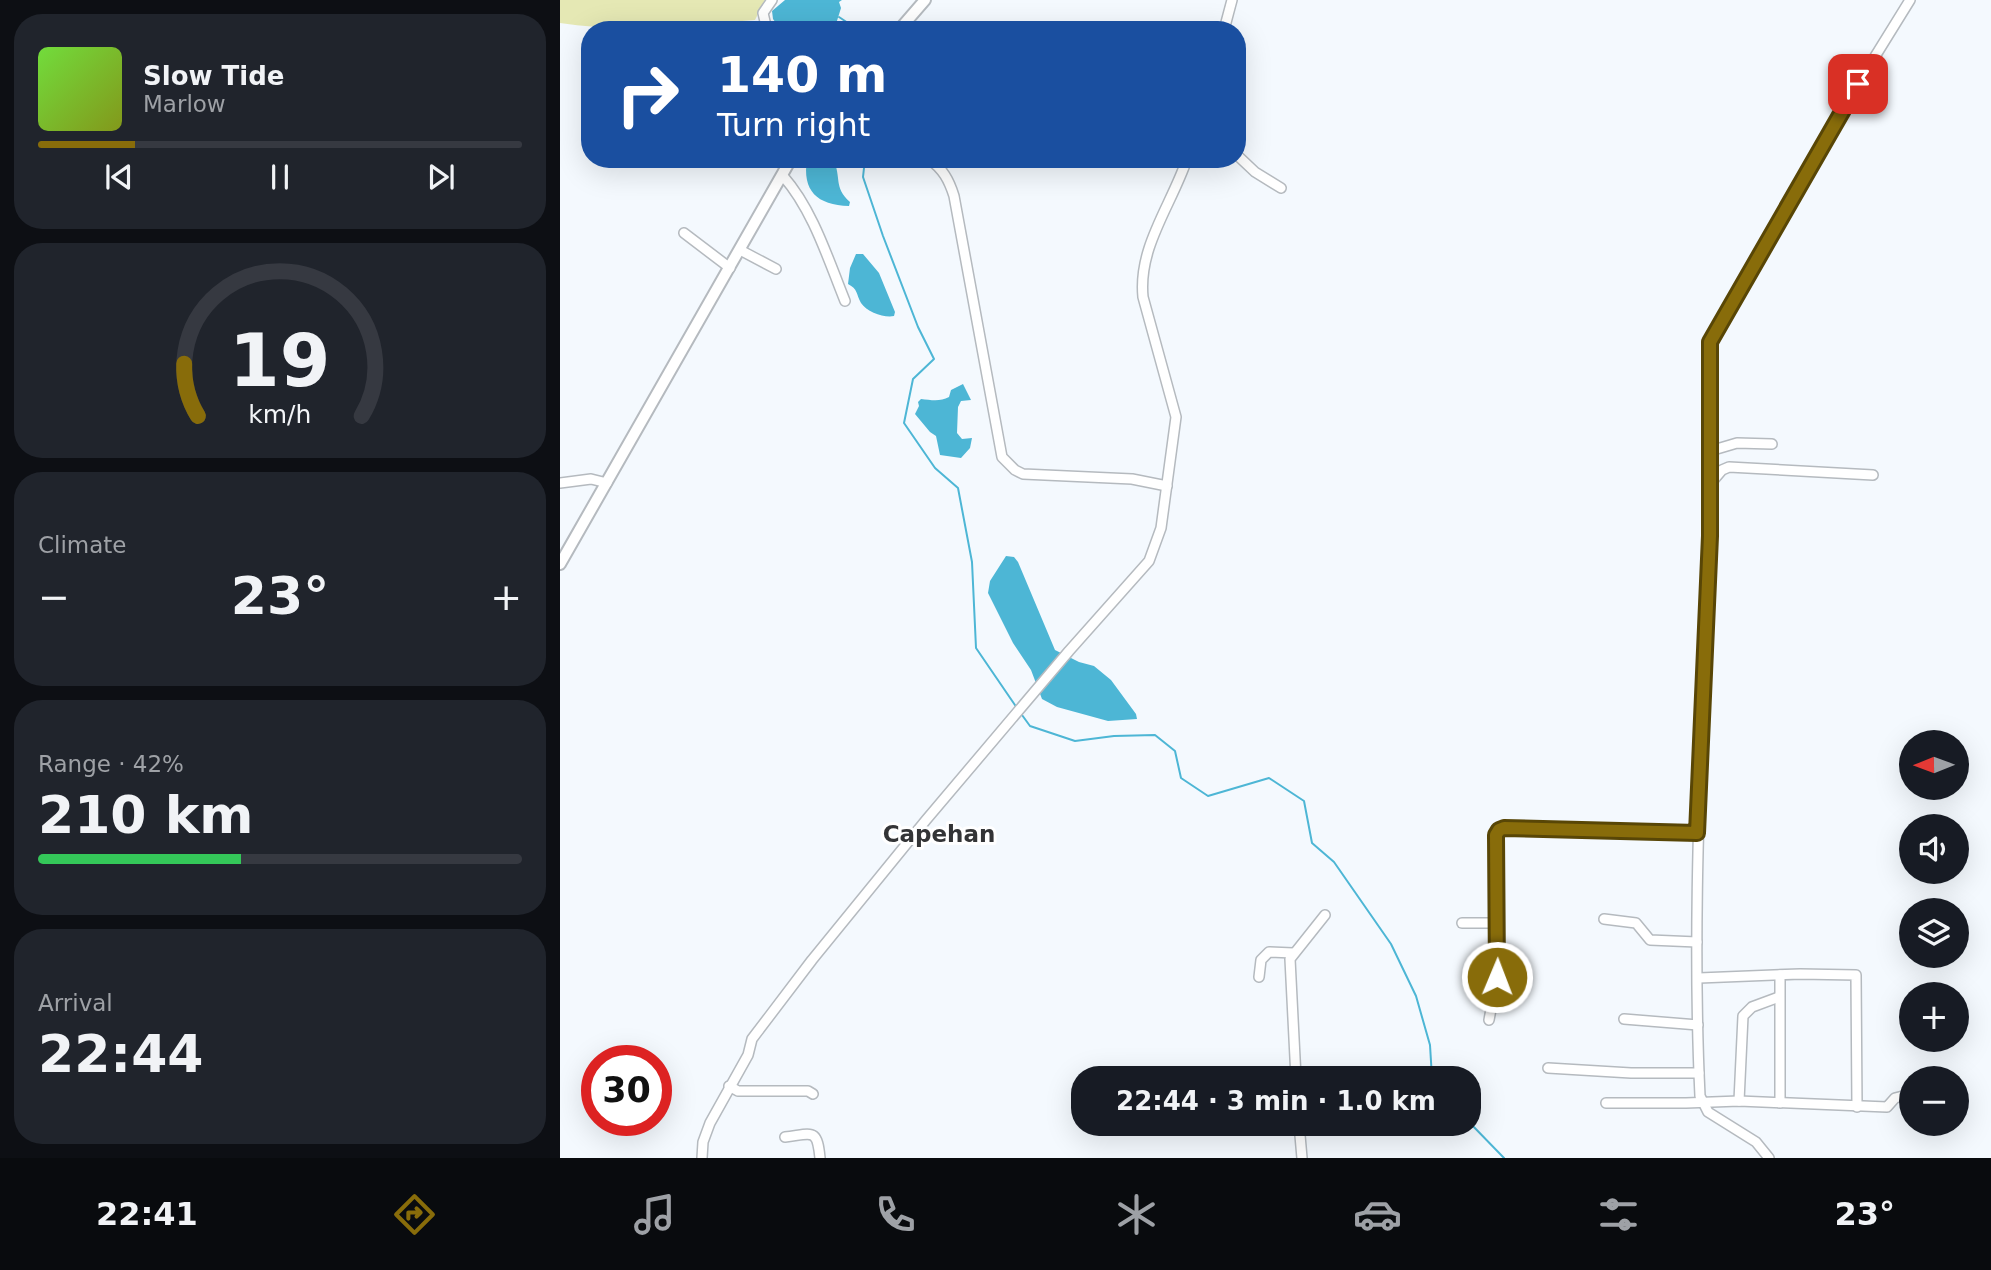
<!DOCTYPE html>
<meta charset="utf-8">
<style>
:root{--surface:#171b24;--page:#20242c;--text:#f1f3f6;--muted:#9ea1a6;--line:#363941;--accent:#886c0a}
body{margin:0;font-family:"DejaVu Sans",sans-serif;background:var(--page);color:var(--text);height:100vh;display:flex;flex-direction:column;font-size:26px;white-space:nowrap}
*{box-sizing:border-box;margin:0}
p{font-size:23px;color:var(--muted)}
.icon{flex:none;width:38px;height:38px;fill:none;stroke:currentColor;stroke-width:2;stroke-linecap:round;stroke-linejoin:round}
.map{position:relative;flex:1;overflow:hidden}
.details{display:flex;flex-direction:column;gap:14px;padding:14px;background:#0d0f14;width:560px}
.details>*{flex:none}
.banner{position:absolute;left:21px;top:21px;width:665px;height:147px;border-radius:28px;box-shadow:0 7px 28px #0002;background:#1a4fa0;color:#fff;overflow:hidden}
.needle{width:46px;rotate:269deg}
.tools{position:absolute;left:1339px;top:730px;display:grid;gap:14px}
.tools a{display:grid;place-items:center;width:70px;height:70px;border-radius:50%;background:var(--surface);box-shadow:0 7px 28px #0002;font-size:35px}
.speed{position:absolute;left:21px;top:1045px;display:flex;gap:14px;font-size:35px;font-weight:700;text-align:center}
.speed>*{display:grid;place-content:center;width:91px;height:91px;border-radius:50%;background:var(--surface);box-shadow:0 7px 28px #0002;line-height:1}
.speed .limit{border:10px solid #d22;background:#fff;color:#111}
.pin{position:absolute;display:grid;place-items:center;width:60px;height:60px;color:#fff;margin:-30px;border-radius:14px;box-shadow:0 4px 10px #0006}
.me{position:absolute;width:77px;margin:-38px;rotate:1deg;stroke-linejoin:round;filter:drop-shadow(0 0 5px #0008)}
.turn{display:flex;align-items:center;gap:24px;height:147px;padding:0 21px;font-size:32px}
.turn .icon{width:91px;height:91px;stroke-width:2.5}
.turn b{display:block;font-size:49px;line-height:60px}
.big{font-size:52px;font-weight:800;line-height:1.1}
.details .tile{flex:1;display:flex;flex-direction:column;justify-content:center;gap:10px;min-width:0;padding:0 24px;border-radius:28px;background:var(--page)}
.details .dial{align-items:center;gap:0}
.dial svg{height:182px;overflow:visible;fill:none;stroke:var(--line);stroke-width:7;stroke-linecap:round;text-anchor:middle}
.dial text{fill:var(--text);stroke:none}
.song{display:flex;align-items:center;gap:21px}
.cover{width:84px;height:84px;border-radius:10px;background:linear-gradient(135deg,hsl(100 70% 55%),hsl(70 70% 35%))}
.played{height:7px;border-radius:4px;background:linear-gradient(90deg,var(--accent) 20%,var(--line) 20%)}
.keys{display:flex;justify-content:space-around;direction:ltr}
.heat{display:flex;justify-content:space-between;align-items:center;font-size:38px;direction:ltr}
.charge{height:10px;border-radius:5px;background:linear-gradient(90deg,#34c759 42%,var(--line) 0)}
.trip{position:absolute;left:511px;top:1066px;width:410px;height:70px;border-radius:28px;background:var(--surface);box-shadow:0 7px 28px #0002;font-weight:800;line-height:70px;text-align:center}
.tab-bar{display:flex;height:112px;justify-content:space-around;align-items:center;background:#090b0e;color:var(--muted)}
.tab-bar .icon{width:49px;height:49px}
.tab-bar .current{color:var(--accent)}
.tab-bar b{font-size:32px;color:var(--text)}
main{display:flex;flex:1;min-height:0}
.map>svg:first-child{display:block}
.green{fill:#e5e8b4}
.water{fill:#4db6d5}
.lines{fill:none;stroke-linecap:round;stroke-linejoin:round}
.stream{stroke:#4db6d5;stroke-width:2}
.minor-casing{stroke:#b5babf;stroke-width:12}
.tertiary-casing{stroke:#b5babf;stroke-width:14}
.minor{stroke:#fff;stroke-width:9}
.tertiary{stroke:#fff;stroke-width:10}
.route-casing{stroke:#584606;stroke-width:18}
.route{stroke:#886c0a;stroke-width:12}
.labels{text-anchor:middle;stroke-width:6;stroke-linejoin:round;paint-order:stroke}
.quarter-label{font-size:23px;font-weight:bold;fill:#333436;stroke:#fff}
</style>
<main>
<section class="details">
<div class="tile">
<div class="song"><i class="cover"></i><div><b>Slow Tide</b><p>Marlow</p></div></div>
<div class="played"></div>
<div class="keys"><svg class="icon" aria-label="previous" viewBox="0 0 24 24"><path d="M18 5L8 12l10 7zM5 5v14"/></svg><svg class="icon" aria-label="pause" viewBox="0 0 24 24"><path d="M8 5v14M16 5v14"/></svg><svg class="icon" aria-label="next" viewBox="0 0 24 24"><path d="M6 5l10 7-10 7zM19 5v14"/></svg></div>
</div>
<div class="tile dial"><svg viewBox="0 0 100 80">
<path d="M14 69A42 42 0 1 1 86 69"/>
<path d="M14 69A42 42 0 0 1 8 46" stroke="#886c0a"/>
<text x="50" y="56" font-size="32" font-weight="700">19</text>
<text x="50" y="72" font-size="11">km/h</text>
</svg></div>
<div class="tile"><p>Climate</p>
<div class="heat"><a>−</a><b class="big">23°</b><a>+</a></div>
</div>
<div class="tile"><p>Range · 42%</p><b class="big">210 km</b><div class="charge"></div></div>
<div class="tile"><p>Arrival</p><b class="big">22:44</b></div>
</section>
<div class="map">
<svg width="1431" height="1158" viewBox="0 0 1431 1158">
<rect width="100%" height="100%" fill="#f4f9fe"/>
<path class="green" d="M 0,0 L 205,0 L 195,20 C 130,25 65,33 0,23 Z"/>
<g class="water">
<polygon points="225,0 282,0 279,2 281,8 276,24 277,26 282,26 288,30 221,30 213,19 212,11"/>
<path d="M 247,159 L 273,159 C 282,177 273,187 290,202 L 289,206 C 257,205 242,191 247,159 Z"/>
<path d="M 296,254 L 303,254 L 319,273 L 335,312 L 334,316 C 324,318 307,312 301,303 C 296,294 298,289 288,284 L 290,268 Z"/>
<path d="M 403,384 L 411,400 L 401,401 L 398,407 L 397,433 L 402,439 L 412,438 L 410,448 L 401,458 L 380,455 L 376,436 L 370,432 L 355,414 L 359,406 L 358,402 L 361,399 C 371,400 380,402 389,397 L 391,390 Z"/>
<polygon points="446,556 454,557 458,562 495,650 519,662 534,666 551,680 576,714 577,719 548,721 497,707 482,699 471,670 453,643 428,593 430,581"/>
</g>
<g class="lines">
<g class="stream">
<polyline points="279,17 291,25 293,30"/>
<polyline points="305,159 303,177 323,236 358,327 374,359 353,379 344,423 375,468 398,488 412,562 416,648 457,708"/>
<polyline points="462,715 470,726 515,741 554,736 595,735 615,751 621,778 648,796 709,778 744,801 752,843 774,862 831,944 856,996 870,1045 872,1078"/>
<polyline points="908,1121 944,1158"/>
</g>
<g class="minor-casing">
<g id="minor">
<polyline points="207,30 203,13 212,0"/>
<polyline points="664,30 672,0"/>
<polyline points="677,155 695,172 721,188"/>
<path d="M 369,159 C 383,169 389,180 394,196 L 442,457 L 455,470 L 463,474 L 572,479 L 607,486"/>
<path d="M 223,176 C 253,210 268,259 285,301"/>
<polyline points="124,233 170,268"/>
<polyline points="180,250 216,269"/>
<polyline points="1150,451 1177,443 1212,444"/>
<polyline points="0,483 31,479 47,483"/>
<polyline points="1150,484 1162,470 1169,467 1313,475"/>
<polyline points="1044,919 1076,923 1090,940 1137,942"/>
<polyline points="902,923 937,923"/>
<polyline points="1220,975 1220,1103"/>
<polyline points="699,977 701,960 709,952 733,953"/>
<polyline points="1139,978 1240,974 1296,975 1297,1107"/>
<polyline points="1064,1019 1138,1025"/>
<polyline points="929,1020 937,977 936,836 939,830 945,828 1137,833"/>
<polyline points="988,1068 1071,1073 1139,1073"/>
<polyline points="736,1078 730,959 765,915"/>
<polyline points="169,1086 178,1091 248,1091 253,1094"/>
<polyline points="1179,1101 1183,1016 1192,1007 1219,997"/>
<polyline points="1046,1103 1126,1103 1179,1101 1327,1107 1335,1098 1351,1094"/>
<polyline points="739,1124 742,1158"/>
<path d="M 225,1137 C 252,1134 257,1127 260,1158"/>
<path d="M 142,1158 L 143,1142 L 150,1123 L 188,1055 L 192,1039 L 252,960 L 366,820 L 509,651 L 589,561 L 601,528 L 616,417 L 583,297 C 578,247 611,206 627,159"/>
<path d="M 1209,1158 L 1196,1142 L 1148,1112 L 1140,1096 C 1128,846 1154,596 1149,346 L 1153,335 L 1298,84 L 1350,0"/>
</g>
</g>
<g class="tertiary-casing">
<g id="tertiary">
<polyline points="339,30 365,0"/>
<polyline points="0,564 231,159"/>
</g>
</g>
<use href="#minor" class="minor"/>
<use href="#tertiary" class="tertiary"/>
</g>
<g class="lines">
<g class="route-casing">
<polyline id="route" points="937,977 936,835 939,830 944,828 1137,833 1150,536 1150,342 1298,84"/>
</g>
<use href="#route" class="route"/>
</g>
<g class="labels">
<g class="quarter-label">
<text x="379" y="842">Capehan</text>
</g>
</g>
</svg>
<div class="tools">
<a><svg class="needle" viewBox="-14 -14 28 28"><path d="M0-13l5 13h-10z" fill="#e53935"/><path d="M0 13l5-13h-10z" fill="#9ea1a6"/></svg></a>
<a><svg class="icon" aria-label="sound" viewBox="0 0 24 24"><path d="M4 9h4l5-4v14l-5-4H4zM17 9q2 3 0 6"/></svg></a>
<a><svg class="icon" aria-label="layers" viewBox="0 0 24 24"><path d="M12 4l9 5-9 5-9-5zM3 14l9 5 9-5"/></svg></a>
<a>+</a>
<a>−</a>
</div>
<div class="speed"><div class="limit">30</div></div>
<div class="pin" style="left:1298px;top:84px;background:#d93025"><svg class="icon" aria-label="arrive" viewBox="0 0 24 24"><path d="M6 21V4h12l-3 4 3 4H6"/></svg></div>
<svg class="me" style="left:937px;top:977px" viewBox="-20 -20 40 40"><circle r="17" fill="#886c0a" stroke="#fff" stroke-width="3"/><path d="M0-11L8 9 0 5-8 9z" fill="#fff"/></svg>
<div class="trip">22:44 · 3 min · 1.0 km</div>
<div class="banner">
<div class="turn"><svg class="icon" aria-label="right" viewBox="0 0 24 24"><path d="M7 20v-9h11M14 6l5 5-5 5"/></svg><div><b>140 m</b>Turn right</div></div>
</div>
</div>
</main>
<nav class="tab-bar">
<b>22:41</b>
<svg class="icon current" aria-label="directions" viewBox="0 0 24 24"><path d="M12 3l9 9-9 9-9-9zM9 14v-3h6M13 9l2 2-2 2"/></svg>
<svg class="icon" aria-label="music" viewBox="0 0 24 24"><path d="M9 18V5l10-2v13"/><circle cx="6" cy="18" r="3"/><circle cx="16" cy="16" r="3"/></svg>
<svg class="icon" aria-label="phone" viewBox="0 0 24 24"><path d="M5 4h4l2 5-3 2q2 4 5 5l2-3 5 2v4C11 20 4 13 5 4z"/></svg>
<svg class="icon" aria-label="climate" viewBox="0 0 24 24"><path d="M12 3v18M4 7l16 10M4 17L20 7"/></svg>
<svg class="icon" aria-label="car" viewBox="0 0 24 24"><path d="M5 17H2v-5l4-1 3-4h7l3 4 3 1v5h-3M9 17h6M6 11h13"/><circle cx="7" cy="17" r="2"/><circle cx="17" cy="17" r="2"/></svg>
<svg class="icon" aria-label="filters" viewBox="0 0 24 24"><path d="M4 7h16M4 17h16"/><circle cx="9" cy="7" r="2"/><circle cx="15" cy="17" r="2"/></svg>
<b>23°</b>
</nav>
